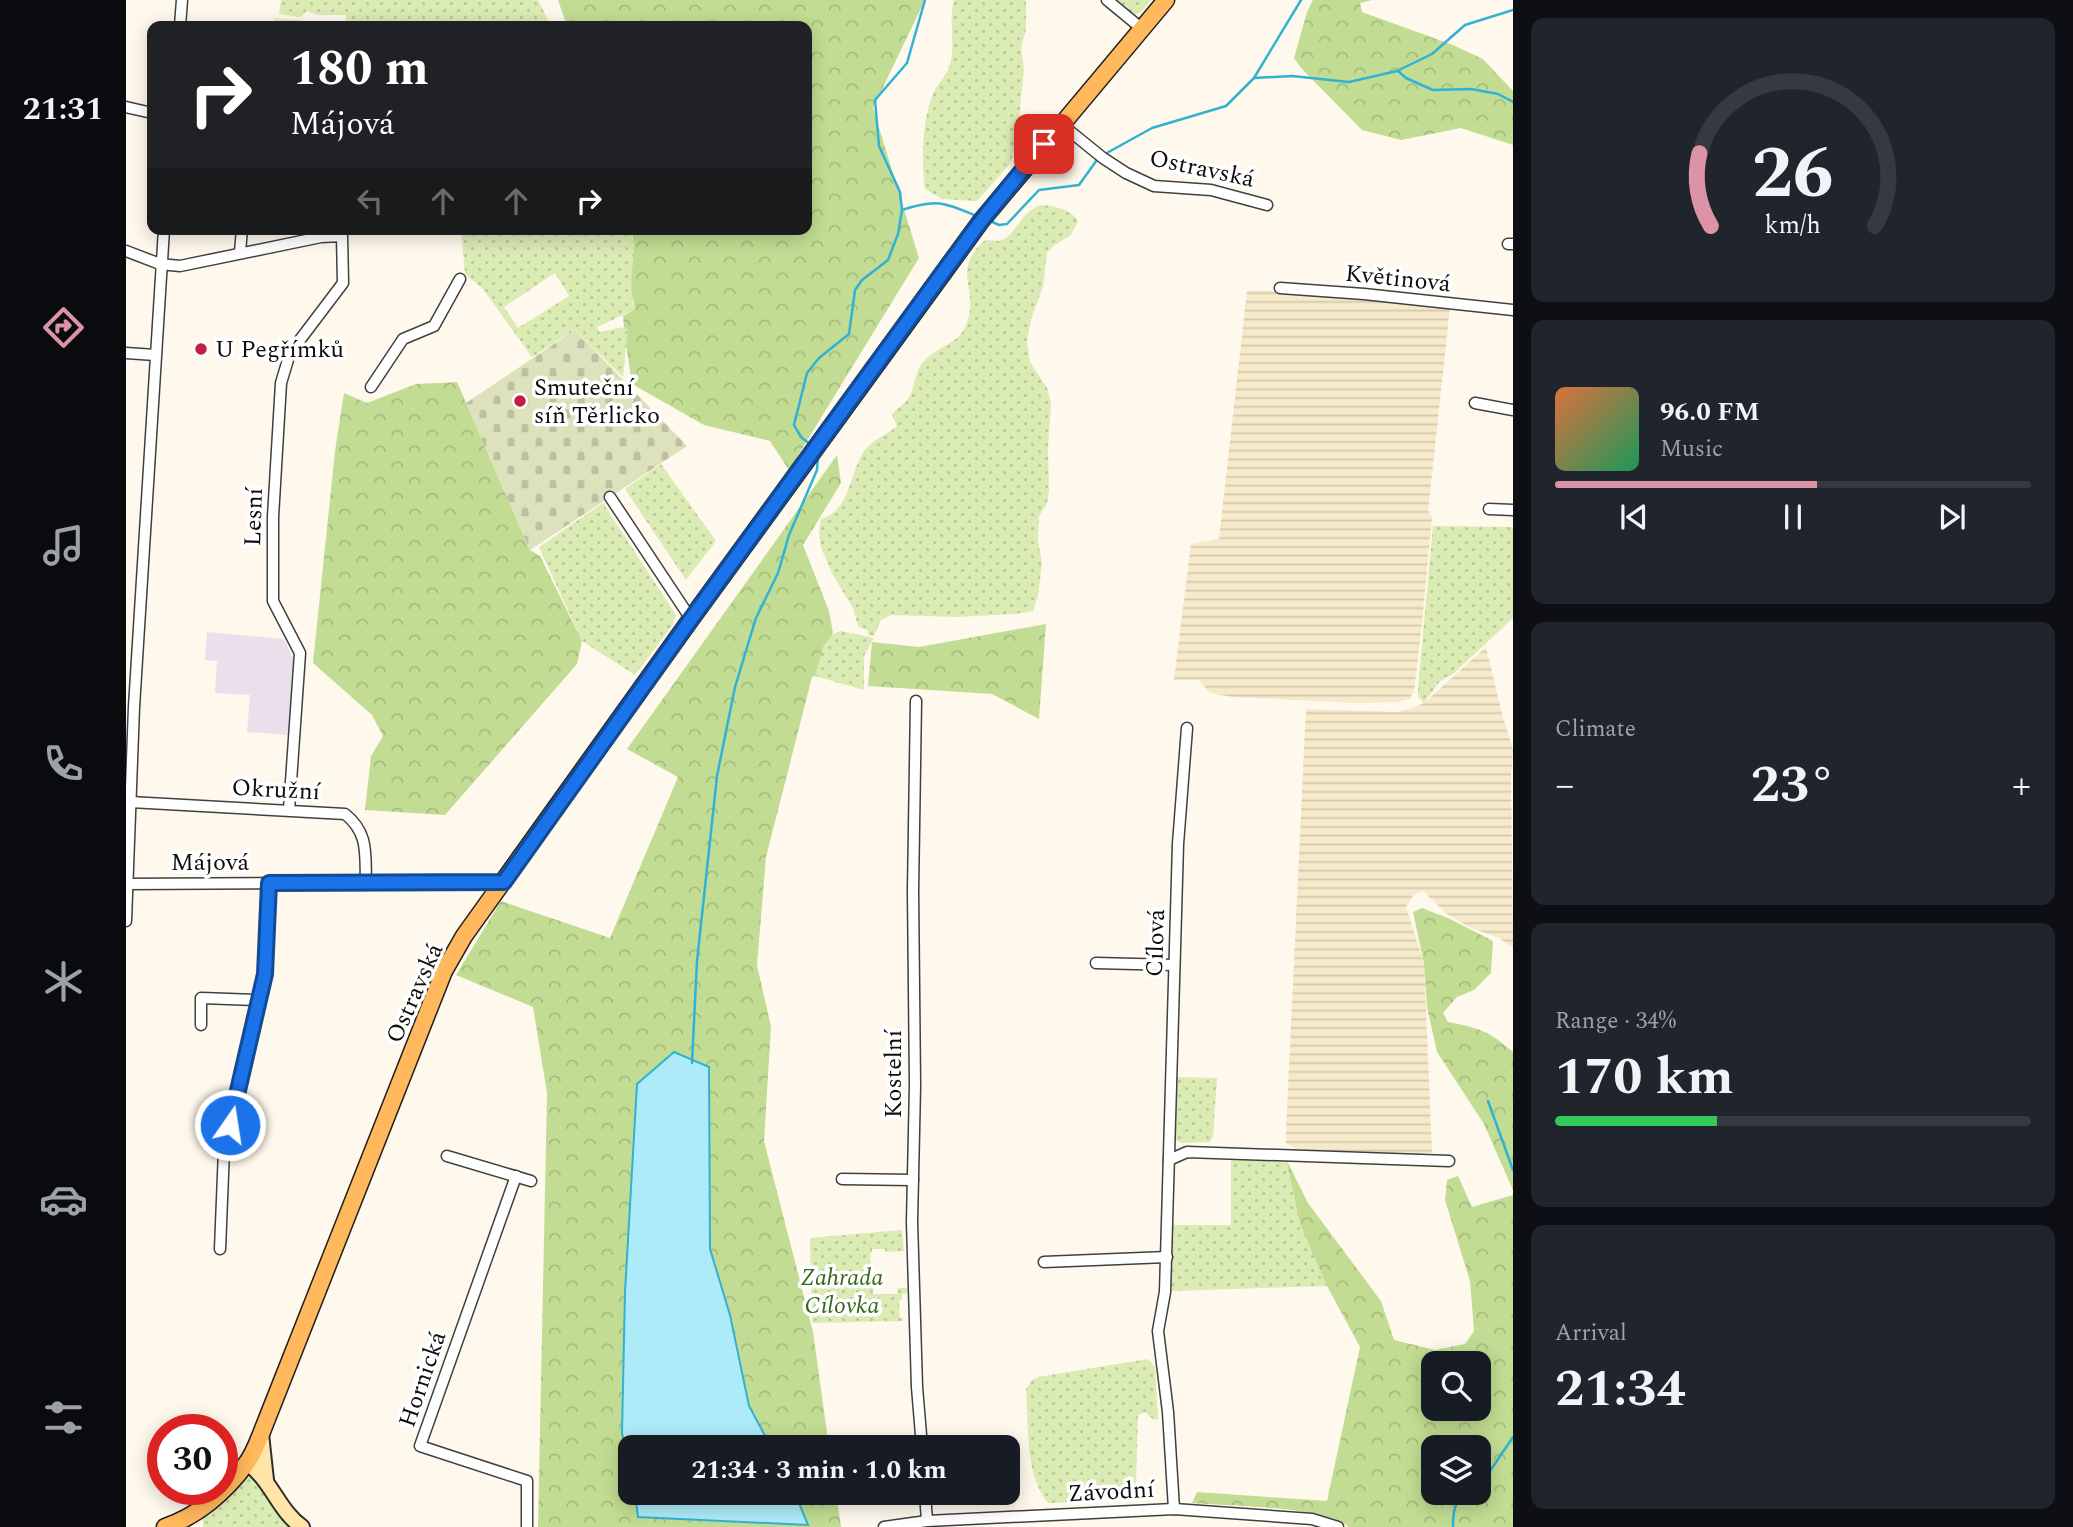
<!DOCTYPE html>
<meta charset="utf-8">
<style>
:root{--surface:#171b24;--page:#20242c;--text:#f1f3f6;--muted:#9ea1a6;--line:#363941;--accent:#dc93a6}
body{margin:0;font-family:Spectral,serif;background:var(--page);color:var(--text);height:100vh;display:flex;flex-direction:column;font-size:26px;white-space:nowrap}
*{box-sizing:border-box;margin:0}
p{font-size:23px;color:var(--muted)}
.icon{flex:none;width:38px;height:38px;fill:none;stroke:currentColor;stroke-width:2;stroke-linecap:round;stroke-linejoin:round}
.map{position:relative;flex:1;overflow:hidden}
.side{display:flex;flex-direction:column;gap:18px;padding:18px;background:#0d0f14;width:560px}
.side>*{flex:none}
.top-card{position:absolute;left:21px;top:21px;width:665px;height:214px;border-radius:14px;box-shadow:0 4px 18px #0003;background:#202124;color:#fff;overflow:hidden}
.fabs{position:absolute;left:1295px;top:1351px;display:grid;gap:14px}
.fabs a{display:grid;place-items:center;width:70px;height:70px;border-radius:14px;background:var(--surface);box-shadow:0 4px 18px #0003;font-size:35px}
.speed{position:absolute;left:21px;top:1414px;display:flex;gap:14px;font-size:35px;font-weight:700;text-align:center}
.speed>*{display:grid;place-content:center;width:91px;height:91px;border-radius:50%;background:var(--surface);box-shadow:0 4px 18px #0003;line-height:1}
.speed .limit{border:10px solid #d22;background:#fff;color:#111}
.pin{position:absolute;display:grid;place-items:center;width:60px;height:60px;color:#fff;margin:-30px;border-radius:14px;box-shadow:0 4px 10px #0006}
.me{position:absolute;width:77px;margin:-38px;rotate:13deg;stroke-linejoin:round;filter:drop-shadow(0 0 5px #0008)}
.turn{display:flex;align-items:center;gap:24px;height:147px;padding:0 28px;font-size:32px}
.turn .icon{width:91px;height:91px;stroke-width:2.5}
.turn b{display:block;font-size:49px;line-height:60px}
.lanes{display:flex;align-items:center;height:66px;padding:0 28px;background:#0003;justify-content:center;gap:35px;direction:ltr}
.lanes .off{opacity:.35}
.big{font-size:52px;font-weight:700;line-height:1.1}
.side .widget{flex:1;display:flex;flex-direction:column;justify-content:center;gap:10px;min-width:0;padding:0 24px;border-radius:14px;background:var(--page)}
.side .dial{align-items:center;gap:0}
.dial svg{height:182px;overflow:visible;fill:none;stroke:var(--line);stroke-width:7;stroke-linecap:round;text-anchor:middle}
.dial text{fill:var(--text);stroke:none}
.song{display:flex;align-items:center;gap:21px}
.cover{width:84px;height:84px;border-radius:10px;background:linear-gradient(135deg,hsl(20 70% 55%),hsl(150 70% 35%))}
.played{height:7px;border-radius:4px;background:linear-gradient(90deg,var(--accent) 55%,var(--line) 55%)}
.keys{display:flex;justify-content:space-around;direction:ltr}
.heat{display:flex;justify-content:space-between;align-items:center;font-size:38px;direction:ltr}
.charge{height:10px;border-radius:5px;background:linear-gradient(90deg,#34c759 34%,var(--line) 0)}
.trip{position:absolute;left:492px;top:1435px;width:402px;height:70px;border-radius:14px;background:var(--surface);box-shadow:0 4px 18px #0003;font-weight:700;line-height:70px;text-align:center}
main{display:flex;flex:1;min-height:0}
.tab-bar{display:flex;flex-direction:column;width:126px;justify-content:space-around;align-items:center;background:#090b0e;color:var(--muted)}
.tab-bar .icon{width:49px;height:49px}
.tab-bar .selected{color:var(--accent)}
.tab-bar b{font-size:32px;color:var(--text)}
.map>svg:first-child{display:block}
.industrial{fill:#e9e0ec}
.farmland{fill:url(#farmland-rules)}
.grass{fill:url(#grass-dots);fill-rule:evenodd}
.forest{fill:url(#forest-crowns);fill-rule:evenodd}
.cemetery{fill:url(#cemetery-stones)}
.water{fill:#aeebf9;stroke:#31b2d4;stroke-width:2}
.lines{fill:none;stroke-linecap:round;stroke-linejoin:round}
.stream{stroke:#31b2d4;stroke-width:2.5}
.minor-casing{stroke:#404040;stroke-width:13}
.secondary-casing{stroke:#2f2f2f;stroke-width:18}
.primary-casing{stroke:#1e1e1e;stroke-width:19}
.minor{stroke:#fff;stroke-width:10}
.secondary{stroke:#ffe5a7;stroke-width:14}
.primary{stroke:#ffb95c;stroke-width:16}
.route-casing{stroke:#114b97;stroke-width:18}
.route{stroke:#1a73e8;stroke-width:12}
.poi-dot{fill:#c31e45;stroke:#fff;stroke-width:2.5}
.labels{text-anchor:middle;stroke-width:7;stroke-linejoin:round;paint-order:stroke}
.street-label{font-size:24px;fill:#0d0d0d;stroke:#fff}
.poi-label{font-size:24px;fill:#0d0d0d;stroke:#fff;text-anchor:start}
.park-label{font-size:24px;font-style:italic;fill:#39671a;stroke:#fff}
</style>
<main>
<nav class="tab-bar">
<b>21:31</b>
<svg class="icon selected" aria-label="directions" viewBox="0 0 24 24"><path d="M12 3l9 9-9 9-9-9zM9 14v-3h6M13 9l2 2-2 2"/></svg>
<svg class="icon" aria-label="music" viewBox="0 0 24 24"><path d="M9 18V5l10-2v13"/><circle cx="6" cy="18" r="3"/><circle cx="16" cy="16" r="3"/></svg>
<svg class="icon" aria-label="phone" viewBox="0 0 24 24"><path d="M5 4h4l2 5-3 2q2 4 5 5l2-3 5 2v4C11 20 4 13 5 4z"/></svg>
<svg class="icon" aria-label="climate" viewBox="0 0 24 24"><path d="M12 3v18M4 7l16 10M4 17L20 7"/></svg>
<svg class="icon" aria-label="car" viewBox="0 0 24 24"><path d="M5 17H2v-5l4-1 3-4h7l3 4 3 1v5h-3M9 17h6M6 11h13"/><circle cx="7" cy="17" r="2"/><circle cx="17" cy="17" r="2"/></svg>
<svg class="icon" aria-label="filters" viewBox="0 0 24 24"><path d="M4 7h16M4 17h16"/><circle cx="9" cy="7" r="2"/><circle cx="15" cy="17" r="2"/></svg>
</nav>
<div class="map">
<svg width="1387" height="1527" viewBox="0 0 1387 1527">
<defs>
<pattern id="farmland-rules" width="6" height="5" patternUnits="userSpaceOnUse" patternTransform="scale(1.75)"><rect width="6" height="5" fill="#f6eacb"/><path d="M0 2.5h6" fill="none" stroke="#d2c8ad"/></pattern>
<pattern id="grass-dots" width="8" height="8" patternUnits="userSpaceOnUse" patternTransform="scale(1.75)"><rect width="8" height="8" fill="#dbebb4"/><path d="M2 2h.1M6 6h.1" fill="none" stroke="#bbc89a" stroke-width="1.8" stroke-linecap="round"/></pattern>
<pattern id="forest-crowns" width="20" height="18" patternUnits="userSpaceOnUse" patternTransform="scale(1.75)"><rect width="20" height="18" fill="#c2dd93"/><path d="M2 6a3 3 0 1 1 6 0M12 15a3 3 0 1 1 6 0" fill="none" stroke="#a6bc7e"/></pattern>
<pattern id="cemetery-stones" width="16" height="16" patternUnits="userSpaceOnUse" patternTransform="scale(1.75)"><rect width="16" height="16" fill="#dde2bd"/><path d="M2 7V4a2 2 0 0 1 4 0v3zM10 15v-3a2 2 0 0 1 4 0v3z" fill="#bcc1a1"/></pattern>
</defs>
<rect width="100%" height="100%" fill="#fff8ec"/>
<polygon class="industrial" points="81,632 158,639 170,665 164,735 121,732 124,695 89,693 91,661 79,660"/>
<g class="farmland">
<polygon points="149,18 219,25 148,26"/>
<polygon points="1121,291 1152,291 1324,307 1302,511 1306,517 1296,623 1288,692 1283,699 1271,702 1231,703 1107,697 1084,693 1073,680 1048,680 1065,544 1093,539"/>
<polygon points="1360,647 1376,714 1387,750 1385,776 1387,948 1373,938 1343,927 1321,914 1297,891 1287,896 1280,907 1298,964 1306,1153 1276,1155 1170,1149 1160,1143 1160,1131 1180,709 1271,712 1290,707 1298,703"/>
</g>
<g class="grass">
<polygon points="155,0 412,0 425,26 219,26 220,15 191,15 181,11 175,17 153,14"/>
<path d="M 828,0 L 900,0 L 900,29 L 895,48 L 898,70 L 891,139 L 884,164 L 852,200 L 849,201 L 816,199 L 799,189 C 795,162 796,117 808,92 C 812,83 821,75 824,65 C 830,43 822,21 828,0 Z"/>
<polygon points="987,0 1025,0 1016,11 1008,16"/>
<path d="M 914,205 C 926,205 948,210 952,222 L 944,236 L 927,246 L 921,253 L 917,287 L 905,319 L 901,342 L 904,362 L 921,388 L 925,403 L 922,447 L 923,490 L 921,504 L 913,516 L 912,541 L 916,563 L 912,596 L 907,611 L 888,614 L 832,617 L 765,615 L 755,620 L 748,636 L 742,635 L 742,631 L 732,626 L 727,608 L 708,577 L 695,548 L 693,533 L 695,519 C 725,511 723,472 739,450 C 748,439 760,435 771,426 L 766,414 C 771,408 778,405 782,399 C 790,387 788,371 799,360 C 812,346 833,344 840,325 C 855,290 823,272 859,240 C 864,240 871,242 876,240 C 889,236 894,213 914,205 Z"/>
<path d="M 335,229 L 505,229 L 509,258 L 506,292 L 508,310 L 471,327 L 473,332 L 499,327 L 502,330 L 497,377 L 449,330 L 406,357 L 357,289 L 339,274 ZM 429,273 L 443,296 L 392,328 L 378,307 Z"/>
<polygon points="535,464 590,541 560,580 499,489"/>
<polygon points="477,503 550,615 546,626 509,675 456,641 413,547"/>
<polygon points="1307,526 1387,527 1387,618 1327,674 1314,681 1298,703 1292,696 1292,687"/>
<path d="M 715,631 L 748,638 L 738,656 L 738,690 L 689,676 C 691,659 696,635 715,631 Z"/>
<polygon points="1049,1077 1091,1078 1087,1137 1083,1142 1055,1143 1048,1139"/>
<polygon points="1105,1157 1160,1159 1174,1224 1201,1286 1045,1291 1045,1225 1105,1225"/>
<polygon points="776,1230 778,1251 759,1252 759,1249 746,1249 746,1253 744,1253 745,1269 742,1270 743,1274 751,1274 751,1278 746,1278 747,1294 771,1294 772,1288 781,1288 782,1293 776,1294 776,1300 773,1301 774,1318 777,1318 777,1321 686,1323 684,1238"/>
<path d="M 1022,1359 L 1029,1367 L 1032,1419 L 1028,1420 L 1019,1412 L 1012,1415 L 1010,1483 C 1008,1488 1009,1489 1003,1492 C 990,1498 937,1504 922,1503 C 898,1474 903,1424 900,1389 L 906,1380 L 912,1377 Z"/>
<polygon points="121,1472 132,1478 145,1503 164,1527 77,1527 77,1520"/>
</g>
<g class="forest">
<path d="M 432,0 L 799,0 L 747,108 L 793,258 L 663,470 L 644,441 L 578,425 L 506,384 L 500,344 L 502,330 L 498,327 L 497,316 L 508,310 C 509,303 507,300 506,293 C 503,270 512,254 505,229 L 681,229 L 681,26 L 441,26 Z"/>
<polygon points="1187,0 1246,0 1234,3 1236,12 1327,45 1357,59 1387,91 1387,145 1335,128 1275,140 1236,130 1176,69 1168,58 1181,12"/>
<polygon points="331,382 404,550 414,556 456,641 451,664 319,815 239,810 245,756 257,736 246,715 187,663 209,451 218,393 241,403 290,384"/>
<polygon points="711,455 715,483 677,545 703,611 707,633 697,647 689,676 686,677 640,857 631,965 645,1027 638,1141 687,1332 703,1447 645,1447 623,1406 604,1315 584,1249 583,1067 511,1084 499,1292 496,1433 504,1470 504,1493 509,1493 512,1517 682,1524 669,1493 710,1493 715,1527 412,1527 421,1093 407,1007 330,975 375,901 484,938 552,777 501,749"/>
<polygon points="920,624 913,719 866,694 742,686 746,642 793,647"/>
<path d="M 1296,908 L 1324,919 L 1367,941 L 1365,973 L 1348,990 L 1331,997 L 1317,1013 L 1322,1022 C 1351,1027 1365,1032 1387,1052 L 1387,1190 L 1358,1124 L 1311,1052 L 1301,1007 L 1298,964 L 1287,912 Z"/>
<path d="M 1160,1159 L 1182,1203 L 1255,1301 L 1268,1340 L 1309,1350 L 1339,1344 L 1348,1331 L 1344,1281 L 1319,1200 L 1321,1180 L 1332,1176 L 1346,1207 L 1387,1195 L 1387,1527 L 1223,1527 C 1198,1506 1101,1506 1066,1503 L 1071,1492 L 1201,1501 L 1234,1347 L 1201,1286 L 1174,1224 ZM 1307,1363 L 1353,1363 L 1353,1409 L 1307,1409 ZM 1307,1447 L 1353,1447 L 1353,1493 L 1307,1493 Z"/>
</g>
<polygon class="cemetery" points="449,330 561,446 404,550 340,403"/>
<g class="water">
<polygon points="548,1052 583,1067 584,1249 604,1315 623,1406 645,1447 504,1447 504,1470 496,1433 499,1292 511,1084"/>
<polygon points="509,1493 669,1493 682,1525 512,1517"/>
</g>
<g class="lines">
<g class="stream">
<polyline points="1272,71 1280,78 1307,90 1345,89 1372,94 1387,102"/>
<polyline points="1128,78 1175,0"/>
<polyline points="979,154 1026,128 1100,106 1128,78 1166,76 1223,82 1271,71 1306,54 1339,25 1387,10"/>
<path d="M 776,210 C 812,198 819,203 853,217"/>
<polyline points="862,220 873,225 881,224 913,190 953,185 973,157"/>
<polyline points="685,445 675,437 668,425 681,373 693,358 723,334 729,290 736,280 762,260 772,234 776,210 774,192 753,146 749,100 781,63 799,0"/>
<polyline points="566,1063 571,961 591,776 609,687 630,618 652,573 663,535 691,470 692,455"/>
<polyline points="1362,1101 1387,1170"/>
<polyline points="1353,1481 1364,1471 1387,1437"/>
<path d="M 1327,1527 C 1327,1513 1328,1502 1339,1493"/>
</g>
<g class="minor-casing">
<g id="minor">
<polyline points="981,0 1015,28"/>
<polyline points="54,26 56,0"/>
<polyline points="0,107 26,113"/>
<polyline points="935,124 977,158 1000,173 1028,186 1085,190 1141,205"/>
<polyline points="1382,244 1387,244"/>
<polyline points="0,251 34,264 54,266 195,237 216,236 217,283 164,353 155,383 147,517 147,601 174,653 163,810"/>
<polyline points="114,252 116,229"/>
<polyline points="1154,288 1238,294 1387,310"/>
<polyline points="0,353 29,355"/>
<polyline points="245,387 277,339 308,326 334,279"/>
<polyline points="1349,403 1387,410"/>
<polyline points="484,497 565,619"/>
<polyline points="1363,509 1387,510"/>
<polyline points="790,701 787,891 789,1086 786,1222 791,1387 796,1447"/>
<path d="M 4,802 L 219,814 C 243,833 239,854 240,882"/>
<polyline points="0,884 378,882"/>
<polyline points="0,921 8,707 38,229"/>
<polyline points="970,963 1048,965"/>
<polyline points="75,1025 75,998 133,1000"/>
<polyline points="321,1156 405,1181"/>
<polyline points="1043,1160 1061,1152 1323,1161"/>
<polyline points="390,1176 294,1446 401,1481 401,1527"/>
<polyline points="716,1179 787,1180"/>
<polyline points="94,1249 98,1150 139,974 143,883"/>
<polyline points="918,1262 1041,1257"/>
<polyline points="799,1493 801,1521"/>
<polyline points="1048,1509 1042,1412 1032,1331 1039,1292 1052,844 1061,728"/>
<polyline points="758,1527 801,1521 1048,1509 1186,1519 1212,1527"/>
</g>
</g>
<g class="secondary-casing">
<g id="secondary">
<polyline points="135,1434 140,1480"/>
<path d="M 121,1463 C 145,1479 152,1510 176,1527"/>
</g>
</g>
<g class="primary-casing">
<path id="primary" d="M 39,1527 C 72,1516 100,1491 120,1464 C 127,1455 131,1444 135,1434 L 318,971 L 338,936 L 565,619 L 855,221 L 1040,0"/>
</g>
<use href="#minor" class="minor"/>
<use href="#secondary" class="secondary"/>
<use href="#primary" class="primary"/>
</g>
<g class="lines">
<g class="route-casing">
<polyline id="route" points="104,1125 139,974 143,883 378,882 565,619 821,267 855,221 918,144"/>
</g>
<use href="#route" class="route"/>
</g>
<g class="poi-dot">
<circle cx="75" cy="349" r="7"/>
<circle cx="394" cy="401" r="7"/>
</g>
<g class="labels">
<g class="street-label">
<text transform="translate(1076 168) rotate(12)" y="8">Ostravská</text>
<text transform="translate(1272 278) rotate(6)" y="8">Květinová</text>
<text transform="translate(127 517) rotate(-88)" y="8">Lesní</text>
<text transform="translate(150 789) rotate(3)" y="8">Okružní</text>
<text x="84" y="870">Májová</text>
<text transform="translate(1029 943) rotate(-88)" y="8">Cílová</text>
<text transform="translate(288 993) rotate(-66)" y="8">Ostravská</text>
<text transform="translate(767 1074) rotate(-90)" y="8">Kostelní</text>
<text transform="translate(296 1379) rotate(-71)" y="8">Hornická</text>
<text transform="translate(985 1491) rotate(-3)" y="8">Závodní</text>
</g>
<g class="poi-label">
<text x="89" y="357">U Pegřímků</text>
<text x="408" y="395">Smuteční<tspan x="408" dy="28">síň Těrlicko</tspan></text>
</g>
<g class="park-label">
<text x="716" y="1285">Zahrada<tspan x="716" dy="28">Cílovka</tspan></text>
</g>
</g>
</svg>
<div class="fabs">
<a><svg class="icon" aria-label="search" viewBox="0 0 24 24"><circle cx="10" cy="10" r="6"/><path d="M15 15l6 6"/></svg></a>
<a><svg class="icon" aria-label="layers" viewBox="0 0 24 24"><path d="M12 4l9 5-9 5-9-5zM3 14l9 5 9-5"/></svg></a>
</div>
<div class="speed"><div class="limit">30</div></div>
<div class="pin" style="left:918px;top:144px;background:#d93025"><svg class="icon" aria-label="arrive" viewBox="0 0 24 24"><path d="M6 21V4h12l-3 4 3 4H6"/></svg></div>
<svg class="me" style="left:104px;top:1125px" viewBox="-20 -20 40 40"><circle r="17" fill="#1a73e8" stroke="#fff" stroke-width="3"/><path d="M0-11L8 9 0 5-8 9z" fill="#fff"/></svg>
<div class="trip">21:34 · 3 min · 1.0 km</div>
<div class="top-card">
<div class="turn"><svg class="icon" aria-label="right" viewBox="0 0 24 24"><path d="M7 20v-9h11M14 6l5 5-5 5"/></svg><div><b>180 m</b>Májová</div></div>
<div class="lanes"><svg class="icon off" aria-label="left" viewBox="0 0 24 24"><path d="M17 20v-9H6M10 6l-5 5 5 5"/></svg><svg class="icon off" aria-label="ahead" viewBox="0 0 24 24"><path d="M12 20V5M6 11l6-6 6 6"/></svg><svg class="icon off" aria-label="ahead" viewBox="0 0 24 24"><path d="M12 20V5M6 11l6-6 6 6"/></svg><svg class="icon" aria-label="right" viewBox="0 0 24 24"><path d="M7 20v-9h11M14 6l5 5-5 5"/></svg></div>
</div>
</div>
<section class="side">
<div class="widget dial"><svg viewBox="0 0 100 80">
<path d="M14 69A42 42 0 1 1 86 69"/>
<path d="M14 69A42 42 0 0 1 9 37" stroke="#dc93a6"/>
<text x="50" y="56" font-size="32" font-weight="700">26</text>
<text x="50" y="72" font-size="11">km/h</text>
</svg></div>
<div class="widget">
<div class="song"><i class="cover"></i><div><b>96.0 FM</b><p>Music</p></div></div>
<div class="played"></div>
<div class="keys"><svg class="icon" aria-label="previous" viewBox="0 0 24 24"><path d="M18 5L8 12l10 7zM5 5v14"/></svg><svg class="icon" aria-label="pause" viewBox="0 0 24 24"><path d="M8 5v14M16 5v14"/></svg><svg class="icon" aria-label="next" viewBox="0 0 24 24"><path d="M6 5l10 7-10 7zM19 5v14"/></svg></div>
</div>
<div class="widget"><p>Climate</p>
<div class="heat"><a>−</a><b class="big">23°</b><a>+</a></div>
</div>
<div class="widget"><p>Range · 34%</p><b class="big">170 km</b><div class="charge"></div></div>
<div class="widget"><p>Arrival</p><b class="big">21:34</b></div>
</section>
</main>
